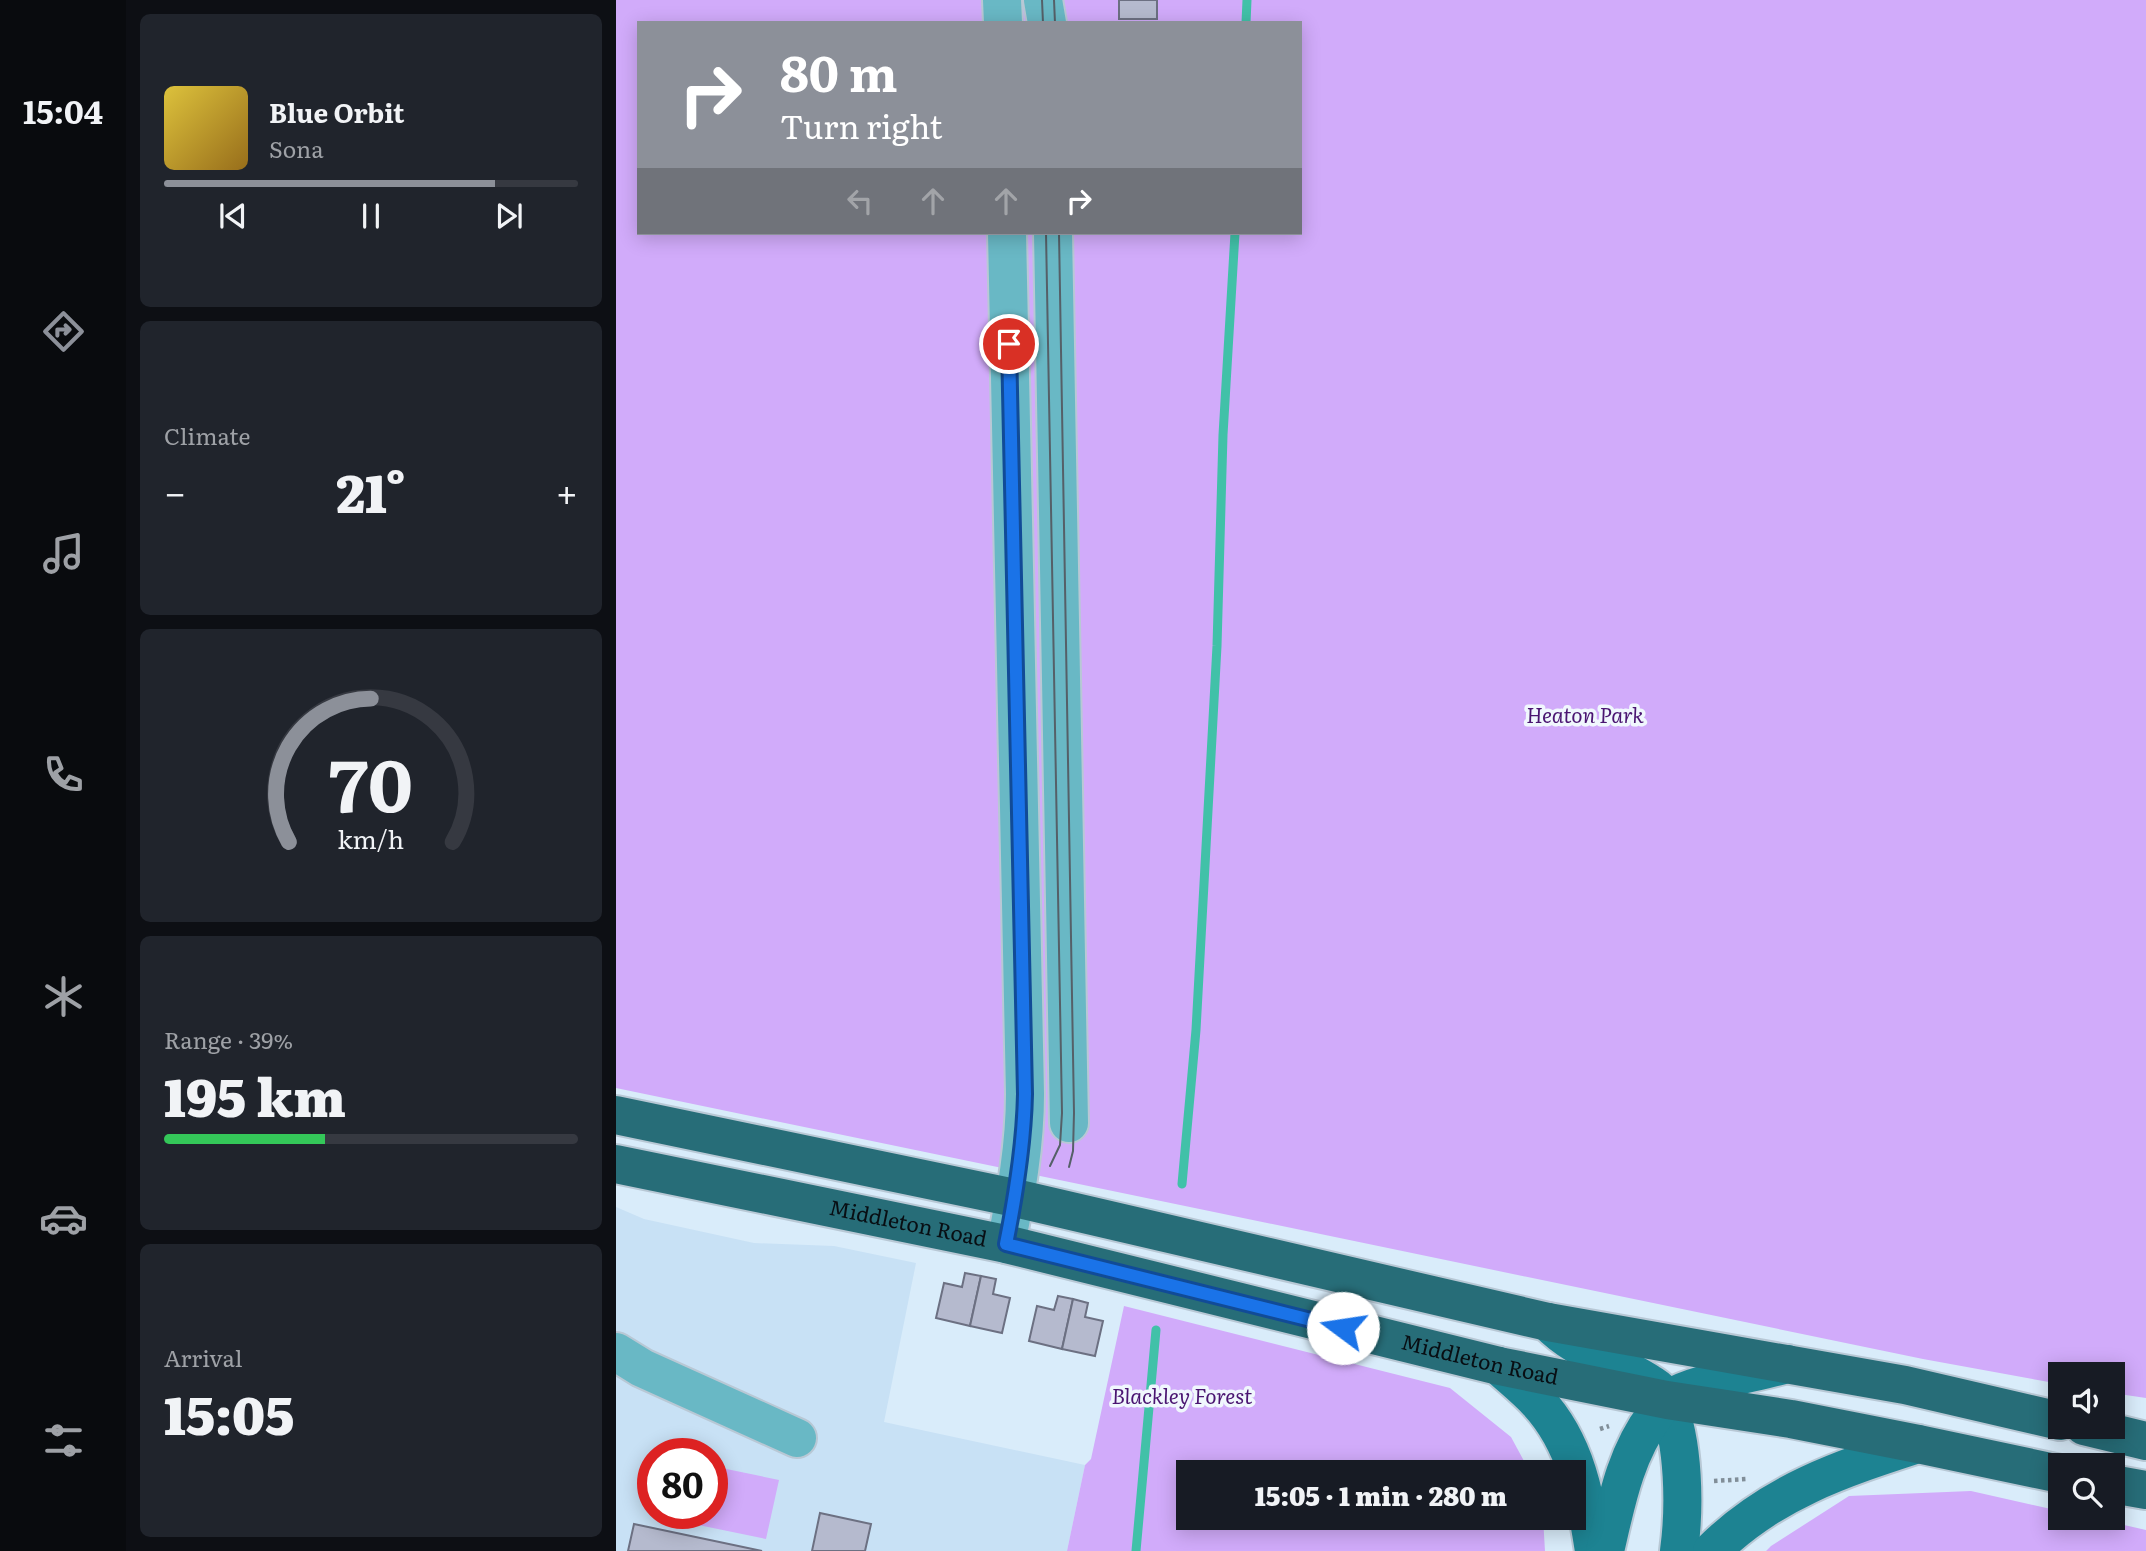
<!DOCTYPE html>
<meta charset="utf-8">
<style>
:root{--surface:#171b24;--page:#20242c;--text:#f1f3f6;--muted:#9ea1a6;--line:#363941;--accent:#8c9099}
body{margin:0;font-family:Literata,serif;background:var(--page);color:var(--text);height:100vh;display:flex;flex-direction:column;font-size:26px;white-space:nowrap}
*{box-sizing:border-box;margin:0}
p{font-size:23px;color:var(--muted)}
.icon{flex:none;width:38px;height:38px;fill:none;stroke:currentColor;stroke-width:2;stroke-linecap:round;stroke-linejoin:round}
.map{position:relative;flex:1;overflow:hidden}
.panel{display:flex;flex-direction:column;gap:14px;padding:14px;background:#0d0f14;width:490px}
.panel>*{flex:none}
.top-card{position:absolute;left:21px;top:21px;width:665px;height:214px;border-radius:0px;box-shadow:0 4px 18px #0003;background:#8c9099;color:#fff;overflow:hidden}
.controls{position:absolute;left:1432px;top:1362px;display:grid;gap:14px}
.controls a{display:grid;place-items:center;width:77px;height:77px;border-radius:0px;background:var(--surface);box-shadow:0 4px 18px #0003;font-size:35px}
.speed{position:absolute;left:21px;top:1438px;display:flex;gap:14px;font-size:35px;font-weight:700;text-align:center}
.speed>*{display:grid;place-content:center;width:91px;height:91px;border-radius:50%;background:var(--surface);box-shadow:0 4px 18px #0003;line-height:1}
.speed .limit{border:10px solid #d22;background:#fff;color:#111}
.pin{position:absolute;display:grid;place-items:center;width:60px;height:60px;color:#fff;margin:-30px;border:4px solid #fff;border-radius:50%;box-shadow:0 2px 7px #0007}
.me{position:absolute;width:77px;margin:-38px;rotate:284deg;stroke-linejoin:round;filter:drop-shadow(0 0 5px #0008)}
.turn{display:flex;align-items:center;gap:24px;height:147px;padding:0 28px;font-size:32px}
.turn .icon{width:91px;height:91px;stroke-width:2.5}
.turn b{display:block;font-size:49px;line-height:60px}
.lanes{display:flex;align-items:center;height:66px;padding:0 28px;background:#0003;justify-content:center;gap:35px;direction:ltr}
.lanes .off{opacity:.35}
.big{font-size:52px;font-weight:800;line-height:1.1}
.panel .tile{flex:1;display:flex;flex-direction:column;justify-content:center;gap:10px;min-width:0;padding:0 24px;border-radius:10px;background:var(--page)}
.panel .dial{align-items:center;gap:0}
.dial svg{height:182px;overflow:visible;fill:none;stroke:var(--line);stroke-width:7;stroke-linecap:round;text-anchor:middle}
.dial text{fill:var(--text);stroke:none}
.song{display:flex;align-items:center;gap:21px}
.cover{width:84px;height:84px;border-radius:10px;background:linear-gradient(135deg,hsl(50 70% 55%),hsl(40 70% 35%))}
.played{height:7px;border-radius:4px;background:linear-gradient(90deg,var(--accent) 80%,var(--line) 80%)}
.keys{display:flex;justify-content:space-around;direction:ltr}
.heat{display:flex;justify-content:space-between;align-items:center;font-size:38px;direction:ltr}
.charge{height:10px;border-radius:5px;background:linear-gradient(90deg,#34c759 39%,var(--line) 0)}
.trip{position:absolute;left:560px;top:1460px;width:410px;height:70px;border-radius:0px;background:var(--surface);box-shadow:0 4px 18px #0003;font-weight:800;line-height:70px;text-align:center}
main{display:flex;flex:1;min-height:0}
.tabs{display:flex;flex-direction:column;width:126px;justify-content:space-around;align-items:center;background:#090b0e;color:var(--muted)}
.tabs .icon{width:49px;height:49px}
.tabs .current{color:var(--accent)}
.tabs b{font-size:32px;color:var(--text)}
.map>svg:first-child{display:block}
.built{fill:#c8e1f5;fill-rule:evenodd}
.green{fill:#d1abfa;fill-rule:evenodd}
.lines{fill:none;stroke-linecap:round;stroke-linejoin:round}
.stream{stroke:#41c1a8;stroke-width:9}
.building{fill:#b5bace;stroke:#6c7082;stroke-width:2}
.minor-casing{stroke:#b8c8d5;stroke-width:42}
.major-casing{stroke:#b8c8d5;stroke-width:42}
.highway-casing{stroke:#b8c8d5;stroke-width:42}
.path{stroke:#818e98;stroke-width:4.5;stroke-dasharray:3.5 3.5;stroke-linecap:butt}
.minor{stroke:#69b8c5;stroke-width:38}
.major{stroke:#1d8392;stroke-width:38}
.highway{stroke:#276d78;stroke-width:38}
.tram{stroke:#556068;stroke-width:2}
.route-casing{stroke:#114b97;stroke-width:18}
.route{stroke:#1a73e8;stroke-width:12}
.labels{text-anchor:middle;stroke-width:7;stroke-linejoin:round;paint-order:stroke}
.park-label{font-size:21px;font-style:italic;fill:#4a1571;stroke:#f0f7fd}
.street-label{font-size:21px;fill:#080e13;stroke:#f0f7fd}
</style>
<main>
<nav class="tabs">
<b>15:04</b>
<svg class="icon current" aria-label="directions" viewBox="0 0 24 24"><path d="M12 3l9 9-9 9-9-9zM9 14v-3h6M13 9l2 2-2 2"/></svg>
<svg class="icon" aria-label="music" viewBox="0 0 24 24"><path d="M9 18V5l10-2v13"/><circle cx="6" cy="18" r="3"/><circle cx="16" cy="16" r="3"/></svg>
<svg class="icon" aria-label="phone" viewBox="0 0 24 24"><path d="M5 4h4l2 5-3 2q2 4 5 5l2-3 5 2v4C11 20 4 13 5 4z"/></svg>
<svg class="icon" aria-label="climate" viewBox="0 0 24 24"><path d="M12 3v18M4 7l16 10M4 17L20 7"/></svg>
<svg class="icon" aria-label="car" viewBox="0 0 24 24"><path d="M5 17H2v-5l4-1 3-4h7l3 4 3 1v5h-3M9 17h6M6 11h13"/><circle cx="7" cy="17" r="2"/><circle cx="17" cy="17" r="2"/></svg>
<svg class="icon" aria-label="filters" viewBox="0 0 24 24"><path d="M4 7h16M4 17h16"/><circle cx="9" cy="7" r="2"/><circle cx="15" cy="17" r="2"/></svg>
</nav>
<section class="panel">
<div class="tile">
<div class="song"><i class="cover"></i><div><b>Blue Orbit</b><p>Sona</p></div></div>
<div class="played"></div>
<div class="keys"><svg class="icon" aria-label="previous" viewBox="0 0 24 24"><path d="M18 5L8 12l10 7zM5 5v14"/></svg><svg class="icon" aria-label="pause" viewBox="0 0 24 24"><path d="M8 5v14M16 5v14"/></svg><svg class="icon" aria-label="next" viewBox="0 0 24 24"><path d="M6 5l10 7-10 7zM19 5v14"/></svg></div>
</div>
<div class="tile"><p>Climate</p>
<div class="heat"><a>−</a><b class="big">21°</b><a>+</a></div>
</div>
<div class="tile dial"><svg viewBox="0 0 100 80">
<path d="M14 69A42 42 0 1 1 86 69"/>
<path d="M14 69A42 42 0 0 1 50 6" stroke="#8c9099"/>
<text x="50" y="56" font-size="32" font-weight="700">70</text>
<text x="50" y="72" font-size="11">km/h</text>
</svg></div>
<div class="tile"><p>Range · 39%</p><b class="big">195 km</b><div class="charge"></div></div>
<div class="tile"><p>Arrival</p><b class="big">15:05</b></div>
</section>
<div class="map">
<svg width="1530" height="1551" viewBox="0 0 1530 1551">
<rect width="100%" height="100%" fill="#d9ecfa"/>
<path class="built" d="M 0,1207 L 28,1219 L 138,1243 L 218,1246 L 300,1263 L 268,1422 L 469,1465 L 451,1551 L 0,1551 ZM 37,1454 L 96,1454 L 96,1514 L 37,1514 Z"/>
<g class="green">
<path d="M 0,0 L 1530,0 L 1530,1398 L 1496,1393 L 1496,1374 L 1444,1374 L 1444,1384 L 1307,1359 L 0,1088 ZM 23,23 L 684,23 L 684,233 L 23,233 Z"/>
<polygon points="508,1306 834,1388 895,1437 914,1472 572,1472 572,1517 927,1517 929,1551 451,1551 469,1465 475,1459"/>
<polygon points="96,1466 163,1480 150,1539 34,1515 37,1500 37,1514 96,1514"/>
<polygon points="1355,1491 1444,1511 1444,1517 1473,1517 1530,1530 1530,1551 1150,1551 1155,1546 1233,1496"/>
</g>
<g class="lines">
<g class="stream">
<polyline points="630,23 631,0"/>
<polyline points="566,1184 580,1030 601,646 607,435 619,233"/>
<polyline points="520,1551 540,1330"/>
</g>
</g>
<g class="building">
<rect x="503" y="0" width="38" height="19"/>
<polygon points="349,1273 365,1276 354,1326 320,1318 328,1283 346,1287"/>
<polygon points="365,1276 380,1279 377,1294 394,1298 386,1333 354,1326"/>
<polygon points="442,1296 457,1299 446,1349 413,1341 421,1306 438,1310"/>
<polygon points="457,1299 472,1303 469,1317 487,1321 479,1356 446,1349"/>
<polygon points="204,1513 255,1524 249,1551 196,1551"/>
<polygon points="18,1524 146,1551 12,1551"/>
</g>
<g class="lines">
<g class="minor-casing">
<g id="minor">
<polyline points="386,0 387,23"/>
<polyline points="427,0 431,23"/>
<polyline points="437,233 453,1123"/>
<path d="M 390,1244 C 400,1194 409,1145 409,1094 L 391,233"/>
<polyline points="0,1352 26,1368 181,1438"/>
</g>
</g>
<g class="major-casing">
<g id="major">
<path d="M 932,1322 C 961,1352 999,1361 1033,1383 C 1040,1387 1048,1394 1051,1402 C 1068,1443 1069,1507 1063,1551"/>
<path d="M 883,1366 C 896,1378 910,1389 922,1402 C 960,1443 970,1498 978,1551"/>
<path d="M 989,1551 C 1000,1504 1009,1454 1039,1415 C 1043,1410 1047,1403 1053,1399 C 1076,1383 1141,1373 1171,1364"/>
<path d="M 1096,1551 C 1155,1492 1225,1469 1302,1444"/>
</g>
</g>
<g class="highway-casing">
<g id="highway">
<polyline points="0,1115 399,1198 932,1322 1289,1385 1444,1421"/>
<path id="s1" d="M 0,1164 L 390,1244 L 883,1366 L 1051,1400 L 1175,1419 L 1302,1444 L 1444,1474"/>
<polyline points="1468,1426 1530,1441"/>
<polyline points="1496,1484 1530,1490"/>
</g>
</g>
<g class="path">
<polyline points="984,1429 993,1426"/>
<polyline points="1098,1481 1131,1479"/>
</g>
<use href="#minor" class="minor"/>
<use href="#major" class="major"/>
<use href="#highway" class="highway"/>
<g class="tram">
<polyline points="426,0 427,23"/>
<polyline points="438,0 439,23"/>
<polyline points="430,233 446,1113 444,1145 434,1166"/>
<polyline points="443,233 458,1113 457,1151 453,1167"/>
</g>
</g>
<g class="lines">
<g class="route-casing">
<path id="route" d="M 393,344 L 409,1094 C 408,1145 400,1194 390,1244 L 727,1328"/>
</g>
<use href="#route" class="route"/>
</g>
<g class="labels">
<g class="park-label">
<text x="969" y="723">Heaton Park</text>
<text x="566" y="1404">Blackley Forest</text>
</g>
<g class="street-label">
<text dy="7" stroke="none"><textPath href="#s1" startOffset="298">Middleton Road</textPath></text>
<text dy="7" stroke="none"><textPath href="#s1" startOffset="886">Middleton Road</textPath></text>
</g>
</g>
</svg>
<div class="controls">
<a><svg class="icon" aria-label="sound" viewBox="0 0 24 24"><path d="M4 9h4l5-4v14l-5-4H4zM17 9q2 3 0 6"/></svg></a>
<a><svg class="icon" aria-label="search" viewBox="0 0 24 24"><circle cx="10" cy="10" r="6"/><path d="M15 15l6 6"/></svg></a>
</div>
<div class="speed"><div class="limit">80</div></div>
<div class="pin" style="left:393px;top:344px;background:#d93025"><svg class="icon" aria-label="arrive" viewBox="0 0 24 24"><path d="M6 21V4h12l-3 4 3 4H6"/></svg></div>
<svg class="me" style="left:727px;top:1328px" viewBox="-20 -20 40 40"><circle r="19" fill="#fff"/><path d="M0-13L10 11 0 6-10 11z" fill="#1a73e8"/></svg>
<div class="trip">15:05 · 1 min · 280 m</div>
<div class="top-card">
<div class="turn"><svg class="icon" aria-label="right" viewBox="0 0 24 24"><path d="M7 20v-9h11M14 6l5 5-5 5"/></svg><div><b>80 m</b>Turn right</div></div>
<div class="lanes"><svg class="icon off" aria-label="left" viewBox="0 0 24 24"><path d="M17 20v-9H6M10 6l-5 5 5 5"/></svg><svg class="icon off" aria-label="ahead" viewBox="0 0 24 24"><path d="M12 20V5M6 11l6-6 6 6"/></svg><svg class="icon off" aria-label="ahead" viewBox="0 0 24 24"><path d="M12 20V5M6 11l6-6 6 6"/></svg><svg class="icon" aria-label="right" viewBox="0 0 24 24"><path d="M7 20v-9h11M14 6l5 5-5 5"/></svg></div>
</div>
</div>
</main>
